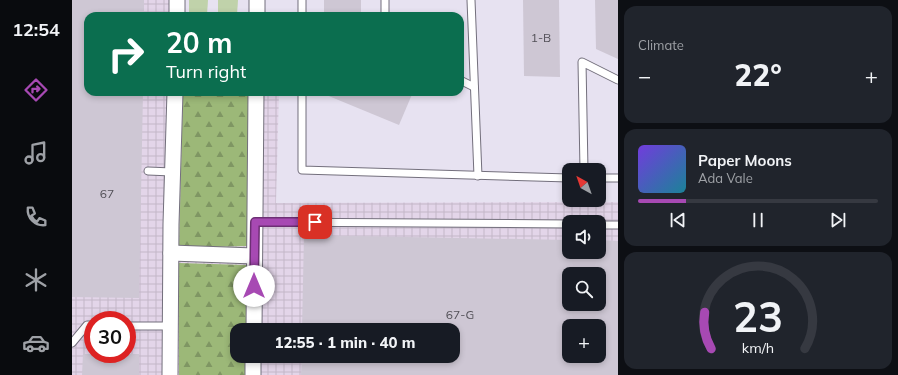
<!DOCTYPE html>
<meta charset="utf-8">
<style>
:root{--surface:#171b24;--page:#20242c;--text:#f1f3f6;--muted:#9ea1a6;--line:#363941;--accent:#a749b3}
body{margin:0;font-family:Mulish,sans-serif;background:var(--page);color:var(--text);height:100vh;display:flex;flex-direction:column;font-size:15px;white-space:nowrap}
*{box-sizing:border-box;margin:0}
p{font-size:13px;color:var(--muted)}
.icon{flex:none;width:22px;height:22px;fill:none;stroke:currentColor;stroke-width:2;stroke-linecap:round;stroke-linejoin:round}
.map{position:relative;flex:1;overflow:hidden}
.side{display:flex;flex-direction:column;gap:6px;padding:6px;background:#0d0f14;width:280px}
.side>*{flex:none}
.top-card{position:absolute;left:12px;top:12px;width:380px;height:84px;border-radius:12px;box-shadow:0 2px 6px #0003;background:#0b6e4f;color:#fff;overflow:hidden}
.needle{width:26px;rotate:320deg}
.buttons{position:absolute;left:490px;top:163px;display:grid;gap:8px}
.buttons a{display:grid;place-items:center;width:44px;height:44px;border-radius:8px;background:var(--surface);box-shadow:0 2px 6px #0003;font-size:20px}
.speed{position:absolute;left:12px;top:311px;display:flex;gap:8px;font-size:20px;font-weight:700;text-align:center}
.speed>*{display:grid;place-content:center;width:52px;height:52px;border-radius:50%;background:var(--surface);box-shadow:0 2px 6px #0003;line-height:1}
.speed .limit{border:6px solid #d22;background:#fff;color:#111}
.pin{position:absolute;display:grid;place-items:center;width:34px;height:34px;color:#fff;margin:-17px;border-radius:8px;box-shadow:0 2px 6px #0006}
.me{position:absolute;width:44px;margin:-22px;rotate:0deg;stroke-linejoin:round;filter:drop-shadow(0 0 3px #0008)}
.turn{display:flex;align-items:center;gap:14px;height:84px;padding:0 16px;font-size:18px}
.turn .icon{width:52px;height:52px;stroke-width:2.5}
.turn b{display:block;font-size:28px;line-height:34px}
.big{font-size:30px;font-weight:800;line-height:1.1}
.side .tile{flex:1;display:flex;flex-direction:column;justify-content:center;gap:6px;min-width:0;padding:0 14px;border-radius:12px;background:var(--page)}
.side .dial{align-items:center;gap:0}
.dial svg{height:104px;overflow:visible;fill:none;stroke:var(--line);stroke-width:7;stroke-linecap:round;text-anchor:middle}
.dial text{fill:var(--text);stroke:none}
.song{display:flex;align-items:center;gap:12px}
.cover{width:48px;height:48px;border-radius:6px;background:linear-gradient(135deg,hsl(260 70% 55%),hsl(190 70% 35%))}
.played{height:4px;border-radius:2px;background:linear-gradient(90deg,var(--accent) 20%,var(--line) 20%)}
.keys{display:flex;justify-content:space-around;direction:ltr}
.heat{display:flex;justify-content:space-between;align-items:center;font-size:22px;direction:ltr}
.trip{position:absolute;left:158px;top:323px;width:230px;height:40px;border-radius:12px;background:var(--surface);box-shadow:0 2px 6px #0003;font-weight:800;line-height:40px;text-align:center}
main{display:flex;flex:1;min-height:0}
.menu{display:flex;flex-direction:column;width:72px;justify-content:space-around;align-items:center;background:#090b0e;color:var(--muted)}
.menu .icon{width:28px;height:28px}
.menu .selected{color:var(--accent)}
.menu b{font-size:18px;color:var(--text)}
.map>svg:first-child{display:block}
.industrial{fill:url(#industrial-grid);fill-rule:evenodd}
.green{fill:#c0d2aa}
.forest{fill:url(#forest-firs)}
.building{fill:#cec7d4;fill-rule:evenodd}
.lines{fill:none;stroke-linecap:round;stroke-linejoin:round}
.lane-casing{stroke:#736f7c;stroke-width:9}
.street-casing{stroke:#736f7c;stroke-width:17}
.lane{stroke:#fff;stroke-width:7}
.street{stroke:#fff;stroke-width:15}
.route-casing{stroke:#6d2f74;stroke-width:10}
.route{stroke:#a749b3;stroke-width:7}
.labels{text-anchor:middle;stroke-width:3.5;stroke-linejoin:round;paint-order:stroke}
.number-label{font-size:12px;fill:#525057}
</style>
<main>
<nav class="menu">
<b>12:54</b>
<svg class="icon selected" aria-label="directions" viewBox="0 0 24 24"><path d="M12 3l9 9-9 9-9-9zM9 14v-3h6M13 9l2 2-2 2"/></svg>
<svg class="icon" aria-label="music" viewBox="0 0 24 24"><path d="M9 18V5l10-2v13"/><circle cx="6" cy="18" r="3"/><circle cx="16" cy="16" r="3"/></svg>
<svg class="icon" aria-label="phone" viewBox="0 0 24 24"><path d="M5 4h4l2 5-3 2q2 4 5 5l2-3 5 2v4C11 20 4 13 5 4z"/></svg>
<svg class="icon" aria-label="climate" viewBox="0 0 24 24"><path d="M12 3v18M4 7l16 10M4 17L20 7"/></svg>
<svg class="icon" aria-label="car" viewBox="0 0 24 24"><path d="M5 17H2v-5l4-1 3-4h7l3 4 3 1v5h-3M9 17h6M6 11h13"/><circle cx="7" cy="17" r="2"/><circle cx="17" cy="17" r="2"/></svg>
</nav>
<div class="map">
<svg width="546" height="375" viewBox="0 0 546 375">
<defs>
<pattern id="industrial-grid" width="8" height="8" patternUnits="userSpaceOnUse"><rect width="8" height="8" fill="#e3d5e9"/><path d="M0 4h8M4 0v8" fill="none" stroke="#c3b7c8"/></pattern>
<pattern id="forest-firs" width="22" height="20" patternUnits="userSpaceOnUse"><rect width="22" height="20" fill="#9cb878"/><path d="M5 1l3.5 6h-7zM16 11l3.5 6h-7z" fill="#7f9663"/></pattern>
</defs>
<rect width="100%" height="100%" fill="#e7e2f1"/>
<path class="industrial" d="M 0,0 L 98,0 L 97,16 L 16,16 L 16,92 L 207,92 L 204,203 L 546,202 L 546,375 L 0,375 ZM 497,222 L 527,222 L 527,252 L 497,252 ZM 497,274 L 527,274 L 527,304 L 497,304 ZM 21,320 L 55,320 L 55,354 L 21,354 ZM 497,326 L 527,326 L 527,356 L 497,356 ZM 165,330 L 381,330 L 381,356 L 165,356 Z"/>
<g class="green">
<polygon points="117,0 136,0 135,15 117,15"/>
<polygon points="146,0 166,0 165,15 146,15"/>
</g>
<g class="forest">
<polygon points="111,92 178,92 175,246 107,248"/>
<polygon points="107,263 175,265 174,330 165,330 165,356 174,356 174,375 107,375"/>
</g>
<g class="building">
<polygon points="0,0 72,0 72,16 16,16 16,92 71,92 67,298 0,297"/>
<rect x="252" y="0" width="37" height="16"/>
<polygon points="451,0 487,0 488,77 452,76"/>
<polygon points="523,0 546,0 546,59 524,49"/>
<polygon points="247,92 341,92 327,125"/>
<path d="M 232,235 L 497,240 L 497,252 L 527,252 L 527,240 L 546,241 L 546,375 L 229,375 L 230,356 L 381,356 L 381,330 L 230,330 ZM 497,274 L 527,274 L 527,304 L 497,304 ZM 497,326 L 527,326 L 527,356 L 497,356 Z"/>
<polygon points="11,354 67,354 67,375 10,375"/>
</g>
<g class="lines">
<g class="lane-casing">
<g id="lane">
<polyline points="399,0 406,176"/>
<polyline points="230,16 230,0"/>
<polyline points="313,16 313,0"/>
<polyline points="388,80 402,87"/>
<polyline points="230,92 230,170 497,178"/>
<polyline points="512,170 510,62 546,80"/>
<polyline points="76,171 100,172"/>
<polyline points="527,178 546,178"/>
<polyline points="183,222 497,224"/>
<polyline points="527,225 546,225"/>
<polyline points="55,326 99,326"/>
<polyline points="0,343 15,325 21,325"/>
</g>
</g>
<g class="street-casing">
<g id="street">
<polyline points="105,16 105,0"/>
<polyline points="185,16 185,0"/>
<polyline points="99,253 182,256"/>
<polyline points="182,330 184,92"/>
<polyline points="98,375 99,224 103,92"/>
<polyline points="181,375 181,356"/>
</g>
</g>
<use href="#lane" class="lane"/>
<use href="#street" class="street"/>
</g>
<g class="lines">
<g class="route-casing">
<polyline id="route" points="182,286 183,222 243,222"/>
</g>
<use href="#route" class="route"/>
</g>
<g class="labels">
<g class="number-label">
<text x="469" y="42">1-В</text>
<text x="35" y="198">67</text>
<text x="388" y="319">67-G</text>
</g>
</g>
</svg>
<div class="buttons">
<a><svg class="needle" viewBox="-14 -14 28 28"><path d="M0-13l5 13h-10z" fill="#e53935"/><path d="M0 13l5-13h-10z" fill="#9ea1a6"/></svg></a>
<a><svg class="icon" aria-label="sound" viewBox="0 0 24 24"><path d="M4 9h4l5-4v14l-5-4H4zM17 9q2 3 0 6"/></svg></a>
<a><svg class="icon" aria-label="search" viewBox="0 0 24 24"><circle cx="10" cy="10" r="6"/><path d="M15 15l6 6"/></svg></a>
<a>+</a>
</div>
<div class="speed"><div class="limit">30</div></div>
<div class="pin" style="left:243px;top:222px;background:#d93025"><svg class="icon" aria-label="arrive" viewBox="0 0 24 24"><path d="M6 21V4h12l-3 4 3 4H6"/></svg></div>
<svg class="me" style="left:182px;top:286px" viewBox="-20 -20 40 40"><circle r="19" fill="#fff"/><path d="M0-13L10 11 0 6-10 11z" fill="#a749b3"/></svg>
<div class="trip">12:55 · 1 min · 40 m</div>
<div class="top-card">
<div class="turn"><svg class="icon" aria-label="right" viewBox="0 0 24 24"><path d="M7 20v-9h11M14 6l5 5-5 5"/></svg><div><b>20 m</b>Turn right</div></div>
</div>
</div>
<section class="side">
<div class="tile"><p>Climate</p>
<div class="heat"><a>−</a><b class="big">22°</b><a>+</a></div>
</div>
<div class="tile">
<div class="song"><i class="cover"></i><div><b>Paper Moons</b><p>Ada Vale</p></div></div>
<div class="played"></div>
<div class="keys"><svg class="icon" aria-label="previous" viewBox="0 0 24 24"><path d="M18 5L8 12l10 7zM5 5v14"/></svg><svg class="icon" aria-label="pause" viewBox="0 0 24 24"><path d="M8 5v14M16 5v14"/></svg><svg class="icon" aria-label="next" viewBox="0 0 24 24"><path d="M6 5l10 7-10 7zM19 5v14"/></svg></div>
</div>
<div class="tile dial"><svg viewBox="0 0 100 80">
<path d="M14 69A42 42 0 1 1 86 69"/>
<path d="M14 69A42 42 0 0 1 9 41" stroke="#a749b3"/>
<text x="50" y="56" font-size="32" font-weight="700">23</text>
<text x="50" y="72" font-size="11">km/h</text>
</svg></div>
</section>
</main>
